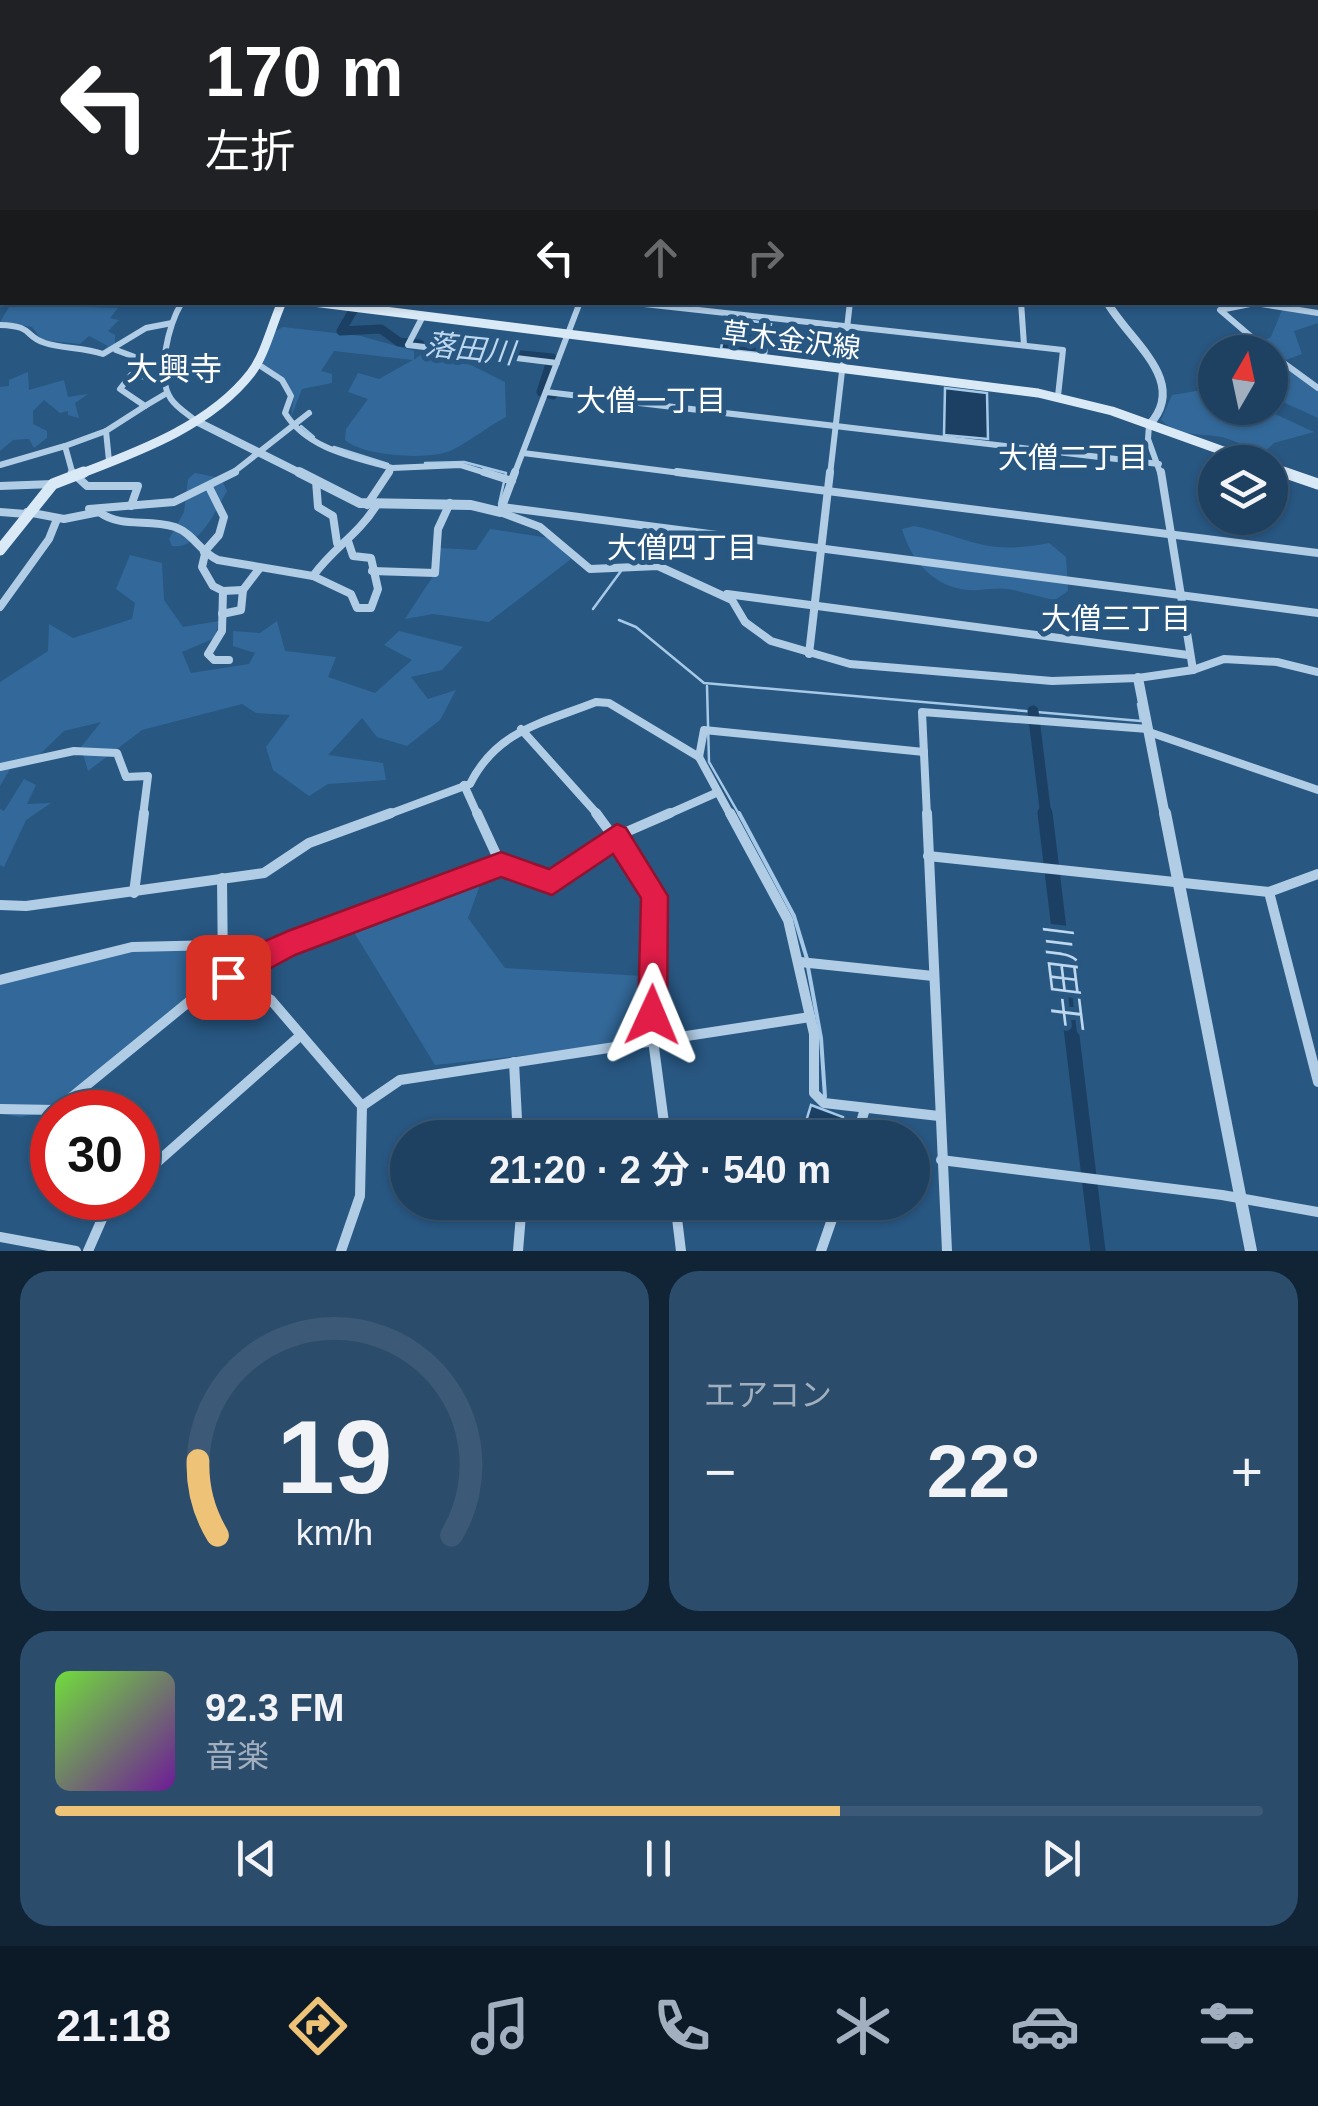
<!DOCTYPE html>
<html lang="ja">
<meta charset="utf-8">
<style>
:root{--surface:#1e4162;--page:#2b4c6b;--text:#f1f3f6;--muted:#a1afbe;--line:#3c5a77;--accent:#eec277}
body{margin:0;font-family:Arial,"Noto Sans JP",sans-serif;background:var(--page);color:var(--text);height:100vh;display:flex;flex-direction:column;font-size:38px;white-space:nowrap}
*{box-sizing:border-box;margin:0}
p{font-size:32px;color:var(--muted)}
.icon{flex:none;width:55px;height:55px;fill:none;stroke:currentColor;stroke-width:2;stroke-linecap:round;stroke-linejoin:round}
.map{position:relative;height:1251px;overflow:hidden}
.drawer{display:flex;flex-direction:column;gap:20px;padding:20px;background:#102436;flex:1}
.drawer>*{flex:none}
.banner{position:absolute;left:0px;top:0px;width:1320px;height:305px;box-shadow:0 2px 8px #0004,0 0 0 2px var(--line);background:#202124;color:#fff;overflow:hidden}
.needle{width:65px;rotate:9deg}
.buttons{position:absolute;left:1198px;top:335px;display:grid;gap:20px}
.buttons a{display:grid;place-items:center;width:90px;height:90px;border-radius:50%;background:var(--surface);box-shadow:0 2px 8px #0004,0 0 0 2px var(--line);font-size:50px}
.speed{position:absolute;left:30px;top:1090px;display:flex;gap:20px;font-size:50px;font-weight:700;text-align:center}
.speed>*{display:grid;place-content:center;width:130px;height:130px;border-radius:50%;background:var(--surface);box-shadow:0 2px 8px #0004,0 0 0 2px var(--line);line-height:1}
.speed .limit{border:15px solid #d22;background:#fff;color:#111}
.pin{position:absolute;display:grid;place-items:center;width:85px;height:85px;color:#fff;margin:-42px;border-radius:20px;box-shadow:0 5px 15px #0006}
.me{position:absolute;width:110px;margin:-55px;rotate:1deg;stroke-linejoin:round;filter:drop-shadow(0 0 8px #0008)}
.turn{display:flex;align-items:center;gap:35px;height:210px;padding:0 40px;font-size:45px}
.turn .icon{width:130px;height:130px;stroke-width:2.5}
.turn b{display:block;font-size:70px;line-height:85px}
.lanes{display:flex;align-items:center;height:95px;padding:0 40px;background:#0003;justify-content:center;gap:50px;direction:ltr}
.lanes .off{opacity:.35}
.big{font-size:75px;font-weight:700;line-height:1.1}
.drawer .card{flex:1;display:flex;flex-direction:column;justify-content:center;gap:15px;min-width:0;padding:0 35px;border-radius:30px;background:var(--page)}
.drawer .dial{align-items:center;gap:0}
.dial svg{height:260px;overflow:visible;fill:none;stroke:var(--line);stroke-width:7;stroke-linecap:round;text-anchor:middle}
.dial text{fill:var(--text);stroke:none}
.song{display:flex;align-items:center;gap:30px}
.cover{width:120px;height:120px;border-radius:15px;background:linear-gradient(135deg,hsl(100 70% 55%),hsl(280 70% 35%))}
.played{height:10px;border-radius:5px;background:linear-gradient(90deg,var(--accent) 65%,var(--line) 65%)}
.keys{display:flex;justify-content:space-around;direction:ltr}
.heat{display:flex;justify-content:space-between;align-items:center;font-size:55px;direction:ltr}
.drawer .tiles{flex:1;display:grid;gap:20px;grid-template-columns:1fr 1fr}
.card:last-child{grid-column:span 2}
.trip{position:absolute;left:390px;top:1120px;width:540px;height:100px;border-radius:50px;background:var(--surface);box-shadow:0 2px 8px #0004,0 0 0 2px var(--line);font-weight:700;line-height:100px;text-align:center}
.menu{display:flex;height:160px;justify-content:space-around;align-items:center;background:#0c1a27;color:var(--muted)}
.menu .icon{width:70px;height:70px}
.menu .on{color:var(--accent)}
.menu b{font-size:45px;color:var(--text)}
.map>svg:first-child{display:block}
.green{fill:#33699a}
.water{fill:#1c4063;stroke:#a6c9e7;stroke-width:2.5}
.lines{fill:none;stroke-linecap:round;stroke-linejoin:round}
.stream-far1{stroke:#a6c9e7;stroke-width:2.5}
.stream{stroke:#a6c9e7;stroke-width:4}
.river-far2{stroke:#1c4063;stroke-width:9}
.river-far1{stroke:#1c4063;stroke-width:11}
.river{stroke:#1c4063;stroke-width:15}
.minor-far3{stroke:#b1cde6;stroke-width:5}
.minor-far2{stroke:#b1cde6;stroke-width:6}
.minor-far1{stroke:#b1cde6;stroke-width:8}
.minor{stroke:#b1cde6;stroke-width:10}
.tertiary-far2{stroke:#b1cde6;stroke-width:8}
.tertiary-far1{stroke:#b1cde6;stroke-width:10}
.tertiary{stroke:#b1cde6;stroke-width:12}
.secondary-far1{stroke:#dae9f6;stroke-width:9}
.secondary{stroke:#dae9f6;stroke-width:11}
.route{fill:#e11d48;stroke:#92132f;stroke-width:2.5}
.labels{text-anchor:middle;stroke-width:10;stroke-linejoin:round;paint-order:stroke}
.street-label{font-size:28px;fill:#fff;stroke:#285782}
.water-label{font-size:30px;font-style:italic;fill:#bcd7ee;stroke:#285782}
.neighbourhood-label{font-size:30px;fill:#fff;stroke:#285782}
.quarter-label{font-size:32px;fill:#fff;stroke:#285782}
.near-water-label{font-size:35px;font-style:italic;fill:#bcd7ee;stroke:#285782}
</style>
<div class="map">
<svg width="1318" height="1251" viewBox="0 0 1318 1251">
<rect width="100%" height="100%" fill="#285782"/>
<g class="green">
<polygon points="12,302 86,303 86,307 118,308 110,318 119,320 108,331 115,335 115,344 102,351 108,346 89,336 80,344 42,340 32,327 0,322"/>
<polygon points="1282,310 1318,316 1318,323 1294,331 1302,354 1286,360 1262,341 1271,337"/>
<path d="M 283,327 L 361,336 L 414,351 L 414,360 L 424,352 L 461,360 L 505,382 L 506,417 C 487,427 470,441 452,450 C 431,461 362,456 345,440 L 346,429 L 368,399 L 348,392 L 358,373 L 379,379 L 413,360 L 334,351 L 321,371 L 332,374 L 332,383 L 302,389 L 291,417 L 294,394 L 260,362 L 272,333 Z"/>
<polygon points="1270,355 1318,390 1318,418 1270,396"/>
<polygon points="28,372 29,390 64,380 68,397 88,394 75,403 79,418 68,415 68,411 60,413 44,400 33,411 33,424 47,431 47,438 34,448 29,439 13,440 0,451 0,387 9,386 9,380"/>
<path d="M 1215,388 L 1215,408 L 1262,408 L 1314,432 L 1274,443 L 1258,458 C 1250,454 1246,446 1238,443 C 1213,429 1184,442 1161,420 L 1172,395 Z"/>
<path d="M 195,473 L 221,478 L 227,491 C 215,511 199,550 172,546 L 169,539 L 184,512 L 188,479 Z"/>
<path d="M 914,526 C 973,538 983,556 1049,543 L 1066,557 L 1068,591 L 1055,600 C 1040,597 1024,592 1008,589 C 995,587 981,591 968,590 C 933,587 911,560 902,529 Z"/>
<polygon points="490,529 549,538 571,559 489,622 433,614 405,619 437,570 439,548 476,550"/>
<polygon points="130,555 162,563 164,600 183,627 219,621 215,638 182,652 191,673 249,664 255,653 233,646 233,631 260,633 277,621 285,651 336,657 328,677 375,693 412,660 384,645 399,631 463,647 442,670 411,677 428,699 456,690 440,720 407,746 377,737 362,718 328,755 383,763 386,780 328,784 309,796 273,770 266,747 290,715 256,713 242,704 142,730 88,771 81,747 101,722 64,731 33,761 13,764 0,786 0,682 48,651 49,624 73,638 132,619 135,603 116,589"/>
<polygon points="24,779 36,785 27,804 51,803 26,820 4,867 0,865 0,809 4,811"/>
<polygon points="484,874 468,918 505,968 643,976 621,1045 435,1065 349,924 416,907"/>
<polygon points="163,947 212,950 219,976 56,1109 21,1117 0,1114 0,984 119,951"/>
</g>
<g class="water">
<polygon points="727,317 771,324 766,354 721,349"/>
<polygon points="945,388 987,393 988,439 944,435"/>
<polygon points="811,1105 843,1117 842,1137 801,1138"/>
</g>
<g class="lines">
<g class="stream-far1">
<polyline points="301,426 314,437"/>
<polyline points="334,447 388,464"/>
<polyline points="425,463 464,462 506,473 499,504"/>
<polyline points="593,609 621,571"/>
<polyline points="619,620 636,627 704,683 1141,721 1138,704"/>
<polyline points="707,686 709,762 740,816"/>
</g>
<g class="stream">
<polyline points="739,813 794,916 807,959"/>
<polyline points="808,967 821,1038 825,1097"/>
</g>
<g class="river-far2">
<polyline points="358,302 341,331 381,329 399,342 420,344"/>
<polyline points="463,349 552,358 541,392 553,395"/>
</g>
<polyline class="river-far1" points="1033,711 1046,816"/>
<polyline class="river" points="1045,813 1098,1251"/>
<g class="minor-far3">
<polyline points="63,0 68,2"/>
<polyline points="667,0 677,2"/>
<polyline points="823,1 834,2"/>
<polyline points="179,2 184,0"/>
<polyline points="294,2 302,0"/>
<polyline points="346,2 371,2"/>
<polyline points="406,2 486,2"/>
<polyline points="1243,2 1247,0"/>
</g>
<g class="minor-far2">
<path d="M 182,302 C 169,324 155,375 171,399 C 177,408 188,414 196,421"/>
<polyline points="626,302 1063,350 1058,396"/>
<polyline points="1021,302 1024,345"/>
<polyline points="422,318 408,345 557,363"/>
<path d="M 0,325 C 35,326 23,336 45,343 C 63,349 84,347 103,354 L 146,328 L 172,323"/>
<polyline points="116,350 167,369"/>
<polyline points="1269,352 1220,310 1255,303 1318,313"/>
<polyline points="1270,353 1318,388"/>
<path d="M 256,363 L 282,380 L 291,396 L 285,413 C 307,449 354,457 392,468"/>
<polyline points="165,379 131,375 120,389 145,406 167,393"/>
<polyline points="546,392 1159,464"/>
<polyline points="1149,425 1148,439 1161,475"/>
<polyline points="523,453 696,475"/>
<polyline points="109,461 106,431 145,406"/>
<polyline points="0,465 65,446"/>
<polyline points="73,475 65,446 106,431"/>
<polyline points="230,475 309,413"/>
<polyline points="387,475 392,468 460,465 492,475"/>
<polyline points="514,475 580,302"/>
<polyline points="830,475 850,302"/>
</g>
<g class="minor-far1">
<polyline points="72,472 87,486 138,486 131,506"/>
<polyline points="484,472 512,481"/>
<polyline points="515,472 500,512 540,527 590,569 658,566 732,600 745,622 771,641 850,664 1052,681 1138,678 1193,670 1224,659 1277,662 1318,672"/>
<polyline points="677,472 1318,553"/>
<polyline points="1161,472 1193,670"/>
<polyline points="316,481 318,507 333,516 337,543"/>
<polyline points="0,486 53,484"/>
<polyline points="367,505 389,472"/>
<polyline points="502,507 1318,613"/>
<polyline points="89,509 174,502 235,472"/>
<polyline points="0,512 26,514"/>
<path d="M 27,512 L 64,519 L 99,512 C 123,529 147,518 175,527 C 194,534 200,552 218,560 L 313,576 C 334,547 357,536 376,506"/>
<polyline points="204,552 219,535 224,517 209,487"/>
<polyline points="205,554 202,567 213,586 223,591 222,631 208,654 214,660 229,660"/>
<polyline points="372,571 435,573 438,529 450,503"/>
<polyline points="313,576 351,594 357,608 371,608 378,589 371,558 353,556 348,541"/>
<polyline points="243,590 259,569"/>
<polyline points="727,594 1188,655"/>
<polyline points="0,607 49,539 57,519"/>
<polyline points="222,614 241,610 243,590 223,591"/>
<polyline points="809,654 830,472"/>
<polyline points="521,729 599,816"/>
<polyline points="1149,732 1318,790"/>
<polyline points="0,767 74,751 117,753 126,777 148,776 143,816"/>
<polyline points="464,785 478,816"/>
<path d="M 384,816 L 470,784 C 497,730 543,723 596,702 L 609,703 L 699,757"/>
<polyline points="664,816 716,793"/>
<polyline points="731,816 699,757 704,730 924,752"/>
<polyline points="927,816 922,712 1148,729"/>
</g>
<g class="minor">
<polyline points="477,813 501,865"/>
<polyline points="596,813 653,891 653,1040 666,1138"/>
<polyline points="730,813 788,920 814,1034 814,1093 824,1103 939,1116"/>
<polyline points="927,813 947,1251"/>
<polyline points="928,856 1269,892 1318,874"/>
<polyline points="222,878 223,974 271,1000 362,1106 360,1196 341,1251"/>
<polyline points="1269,892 1318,1082"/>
<polyline points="134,893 144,813"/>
<polyline points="0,905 26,906 264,873 309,843 391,813"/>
<polyline points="800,962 933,976"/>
<polyline points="0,980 132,947 220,945"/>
<polyline points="514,1062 518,1138"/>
<polyline points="362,1106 400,1080 810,1017"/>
<polyline points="0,1109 56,1110 223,974 288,944 501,865 552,882 617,836 670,813"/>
<polyline points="856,1138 865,1109"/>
<polyline points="941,1160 1222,1195 1318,1212"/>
<polyline points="138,1179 301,1035"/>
<polyline points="675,1202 681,1251"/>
<polyline points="0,1237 76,1251"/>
<polyline points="88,1251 106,1210 117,1198"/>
<polyline points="518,1251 522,1202"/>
<polyline points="821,1251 838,1202"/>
</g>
<g class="tertiary-far2">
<path d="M 1107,302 C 1129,341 1190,381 1149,425"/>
<polyline points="196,421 304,475"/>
</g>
<g class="tertiary-far1">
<polyline points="299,472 360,503 471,505 500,512"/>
<polyline points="1138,678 1165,816"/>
</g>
<polyline class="tertiary" points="1165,813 1251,1251"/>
<g class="secondary-far1">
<polyline points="182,302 310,302"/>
<polyline points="313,302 1038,393 1112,411 1254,462"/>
<polyline points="1270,468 1290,475"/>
<path d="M 77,475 C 137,452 210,426 251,373 C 265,355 272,324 282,302"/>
</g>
<g class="secondary">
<polyline points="1283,472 1318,484"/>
<polyline points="0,550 53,484 84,472"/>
</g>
</g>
<polygon class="route" points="617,824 626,828 668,896 667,1015 663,1025 652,1029 642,1025 638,1015 641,898 613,854 552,895 501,877 295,955 228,991 213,984 209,974 213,964 288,931 501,852 549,869"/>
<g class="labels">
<g class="street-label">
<text transform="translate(791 340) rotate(7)" y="10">草木金沢線</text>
</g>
<g class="water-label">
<text transform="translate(470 349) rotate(6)" y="10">落田川</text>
</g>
<g class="neighbourhood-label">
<text x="651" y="411">大僧一丁目</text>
<text x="1073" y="468">大僧二丁目</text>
<text x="682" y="558">大僧四丁目</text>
<text x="1116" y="629">大僧三丁目</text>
</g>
<g class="quarter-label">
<text x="174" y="380">大興寺</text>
</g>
<g class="near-water-label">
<text transform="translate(1065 981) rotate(-97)" y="12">土田川</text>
</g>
</g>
</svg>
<div class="buttons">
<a><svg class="needle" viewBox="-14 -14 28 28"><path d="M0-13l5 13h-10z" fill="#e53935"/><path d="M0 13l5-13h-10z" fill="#a1afbe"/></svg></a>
<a><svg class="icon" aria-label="layers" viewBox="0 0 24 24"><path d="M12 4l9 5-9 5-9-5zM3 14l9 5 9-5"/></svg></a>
</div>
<div class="speed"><div class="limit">30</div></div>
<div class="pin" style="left:228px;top:977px;background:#d93025"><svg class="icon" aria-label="arrive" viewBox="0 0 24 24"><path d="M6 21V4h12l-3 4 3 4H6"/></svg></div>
<svg class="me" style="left:652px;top:1015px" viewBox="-20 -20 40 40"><path d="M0-17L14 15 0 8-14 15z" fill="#e11d48" stroke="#fff" stroke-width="4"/></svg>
<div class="trip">21:20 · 2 分 · 540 m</div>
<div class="banner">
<div class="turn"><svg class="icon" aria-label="left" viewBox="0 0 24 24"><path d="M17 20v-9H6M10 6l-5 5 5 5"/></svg><div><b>170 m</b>左折</div></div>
<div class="lanes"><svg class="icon" aria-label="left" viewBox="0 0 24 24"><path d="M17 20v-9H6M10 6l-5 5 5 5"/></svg><svg class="icon off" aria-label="ahead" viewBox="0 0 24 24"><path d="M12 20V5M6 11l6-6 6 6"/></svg><svg class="icon off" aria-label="right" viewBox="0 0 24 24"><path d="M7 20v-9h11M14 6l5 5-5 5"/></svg></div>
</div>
</div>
<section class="drawer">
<div class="tiles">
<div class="card dial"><svg viewBox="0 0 100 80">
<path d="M14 69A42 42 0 1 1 86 69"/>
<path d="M14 69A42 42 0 0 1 8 46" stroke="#eec277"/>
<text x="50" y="56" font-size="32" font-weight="700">19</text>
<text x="50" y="72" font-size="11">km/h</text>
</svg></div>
<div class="card"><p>エアコン</p>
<div class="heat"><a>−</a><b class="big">22°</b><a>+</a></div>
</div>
<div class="card">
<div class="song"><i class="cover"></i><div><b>92.3 FM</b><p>音楽</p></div></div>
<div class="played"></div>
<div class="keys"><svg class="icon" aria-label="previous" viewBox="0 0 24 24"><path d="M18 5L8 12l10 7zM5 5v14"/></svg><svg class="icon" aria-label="pause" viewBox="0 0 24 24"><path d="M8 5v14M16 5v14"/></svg><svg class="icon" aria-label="next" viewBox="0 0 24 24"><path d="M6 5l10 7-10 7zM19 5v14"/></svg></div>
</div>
</div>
</section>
<nav class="menu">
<b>21:18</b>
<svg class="icon on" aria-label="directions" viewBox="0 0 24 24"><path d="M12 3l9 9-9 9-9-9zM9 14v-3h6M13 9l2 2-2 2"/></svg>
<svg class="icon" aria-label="music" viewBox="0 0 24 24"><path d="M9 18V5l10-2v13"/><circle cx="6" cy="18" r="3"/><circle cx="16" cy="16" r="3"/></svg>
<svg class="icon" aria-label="phone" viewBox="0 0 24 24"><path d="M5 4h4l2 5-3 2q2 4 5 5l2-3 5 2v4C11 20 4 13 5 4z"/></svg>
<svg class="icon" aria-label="climate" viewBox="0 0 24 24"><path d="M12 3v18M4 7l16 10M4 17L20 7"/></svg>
<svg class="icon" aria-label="car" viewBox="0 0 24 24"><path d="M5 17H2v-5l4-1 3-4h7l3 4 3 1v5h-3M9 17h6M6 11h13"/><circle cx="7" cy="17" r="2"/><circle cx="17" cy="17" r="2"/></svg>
<svg class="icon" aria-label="filters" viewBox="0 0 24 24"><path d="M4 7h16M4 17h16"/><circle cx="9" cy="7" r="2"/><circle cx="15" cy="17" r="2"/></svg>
</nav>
